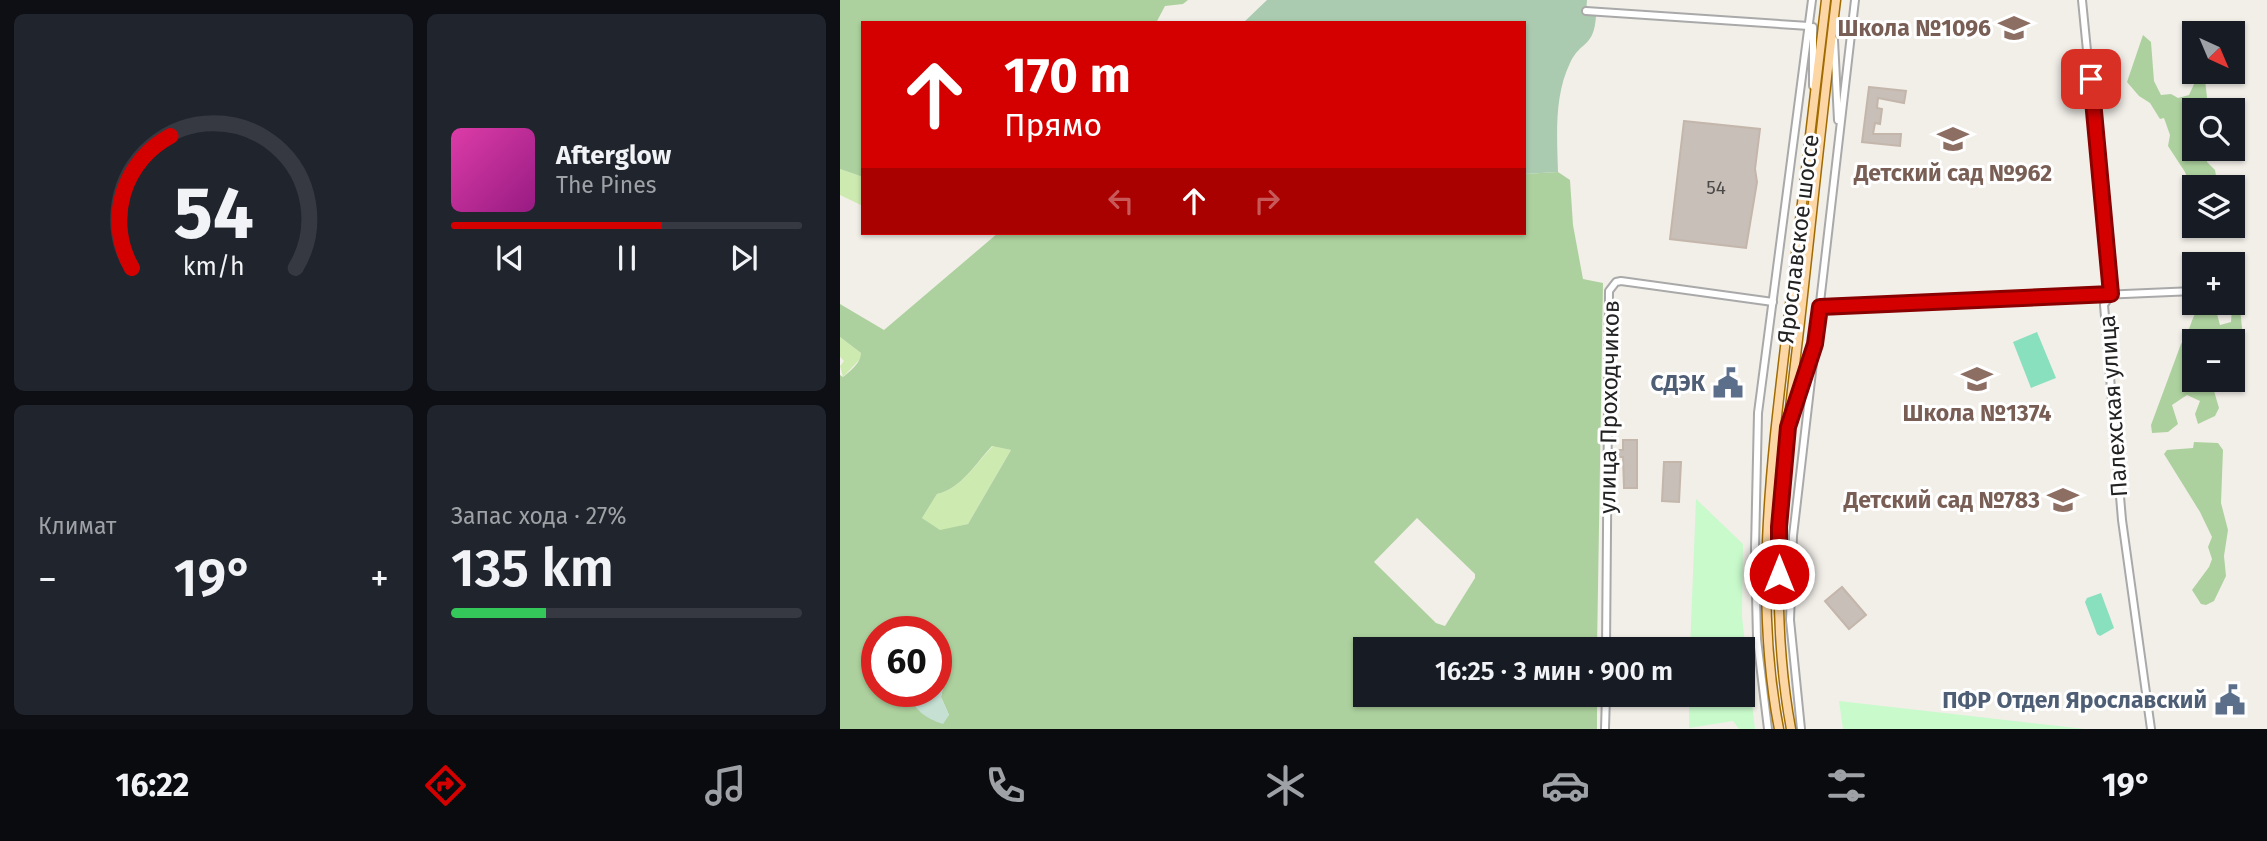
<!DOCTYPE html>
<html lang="ru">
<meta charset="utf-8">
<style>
:root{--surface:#171b24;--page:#20242c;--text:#f1f3f6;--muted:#9ea1a6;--line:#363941;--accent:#d40000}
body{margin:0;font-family:"Fira Sans",sans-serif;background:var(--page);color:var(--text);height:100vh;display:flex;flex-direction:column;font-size:26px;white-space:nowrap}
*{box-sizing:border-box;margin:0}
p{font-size:23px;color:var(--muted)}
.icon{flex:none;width:38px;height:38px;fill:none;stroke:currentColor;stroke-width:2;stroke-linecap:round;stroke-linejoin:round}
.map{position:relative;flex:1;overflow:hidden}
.details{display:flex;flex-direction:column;gap:14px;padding:14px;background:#0d0f14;width:840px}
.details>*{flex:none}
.banner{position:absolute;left:21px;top:21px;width:665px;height:214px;border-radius:0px;box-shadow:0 2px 5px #0004;background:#d40000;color:#fff;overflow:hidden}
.needle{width:46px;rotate:136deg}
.controls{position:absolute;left:1342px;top:21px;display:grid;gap:14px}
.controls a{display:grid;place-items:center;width:63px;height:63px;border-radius:0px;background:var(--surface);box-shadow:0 2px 5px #0004;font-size:35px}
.speed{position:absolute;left:21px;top:616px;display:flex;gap:14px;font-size:35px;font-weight:700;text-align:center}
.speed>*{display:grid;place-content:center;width:91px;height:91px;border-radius:50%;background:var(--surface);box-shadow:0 2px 5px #0004;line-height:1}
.speed .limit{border:10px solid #d22;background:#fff;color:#111}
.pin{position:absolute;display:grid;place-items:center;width:60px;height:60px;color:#fff;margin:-30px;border-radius:14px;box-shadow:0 4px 10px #0006}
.me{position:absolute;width:77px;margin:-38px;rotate:0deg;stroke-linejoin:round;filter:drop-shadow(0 0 5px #0008)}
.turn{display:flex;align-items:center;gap:24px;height:147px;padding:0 28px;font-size:32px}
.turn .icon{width:91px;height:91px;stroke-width:2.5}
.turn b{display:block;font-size:49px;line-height:60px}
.lanes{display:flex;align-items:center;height:66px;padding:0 28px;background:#0003;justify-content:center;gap:35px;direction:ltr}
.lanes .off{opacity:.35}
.big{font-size:52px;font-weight:600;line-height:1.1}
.details .tile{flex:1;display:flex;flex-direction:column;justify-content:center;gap:10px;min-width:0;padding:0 24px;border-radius:10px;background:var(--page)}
.details .dial{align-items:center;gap:0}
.dial svg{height:182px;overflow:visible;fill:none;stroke:var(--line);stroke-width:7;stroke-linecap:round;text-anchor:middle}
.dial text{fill:var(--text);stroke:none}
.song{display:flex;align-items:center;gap:21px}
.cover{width:84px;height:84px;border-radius:10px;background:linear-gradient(135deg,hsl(320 70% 55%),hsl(310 70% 35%))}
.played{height:7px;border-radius:4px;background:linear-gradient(90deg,var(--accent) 60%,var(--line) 60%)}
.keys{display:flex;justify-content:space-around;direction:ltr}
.heat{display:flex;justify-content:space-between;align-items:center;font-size:38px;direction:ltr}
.charge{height:10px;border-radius:5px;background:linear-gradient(90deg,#34c759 27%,var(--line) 0)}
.details .tiles{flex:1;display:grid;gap:14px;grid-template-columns:repeat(2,1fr)}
.trip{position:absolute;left:513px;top:637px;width:402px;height:70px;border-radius:0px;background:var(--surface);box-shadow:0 2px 5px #0004;font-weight:600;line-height:70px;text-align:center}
.tabs{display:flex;height:112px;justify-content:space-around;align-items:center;background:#090b0e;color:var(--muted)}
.tabs .icon{width:49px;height:49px}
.tabs .on{color:var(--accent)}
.tabs b{font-size:32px;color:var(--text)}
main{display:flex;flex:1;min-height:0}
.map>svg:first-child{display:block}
.grass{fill:#cdebb0}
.forest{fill:#add19e;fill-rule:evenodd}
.wetland{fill:#c6e0d4}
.cemetery{fill:#aacbaf}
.park{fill:#c8facc}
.pitch{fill:#88e0be}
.building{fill:#c7bfb8;stroke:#c4b6ab;stroke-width:2}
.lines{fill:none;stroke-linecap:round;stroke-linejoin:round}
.minor-casing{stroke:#a9a9a9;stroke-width:10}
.major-casing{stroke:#a06b00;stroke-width:11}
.minor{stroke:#fff;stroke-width:6}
.major{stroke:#fcd6a4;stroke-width:8}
.route-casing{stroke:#8a0000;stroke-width:18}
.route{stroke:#d40000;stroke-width:12}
.labels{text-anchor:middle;stroke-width:6;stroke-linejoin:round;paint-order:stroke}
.number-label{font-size:19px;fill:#4b4948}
.education-label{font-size:23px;font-weight:bold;fill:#785e54;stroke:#fff;text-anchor:end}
.street-label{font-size:23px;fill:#222;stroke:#fff}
.service-label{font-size:23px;font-weight:bold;fill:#4e5e75;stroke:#fff;text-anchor:end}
</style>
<main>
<section class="details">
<div class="tiles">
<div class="tile dial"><svg viewBox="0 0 100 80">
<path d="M14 69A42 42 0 1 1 86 69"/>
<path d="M14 69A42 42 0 0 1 31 11" stroke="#d40000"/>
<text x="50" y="56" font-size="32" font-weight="700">54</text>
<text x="50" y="72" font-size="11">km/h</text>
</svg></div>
<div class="tile">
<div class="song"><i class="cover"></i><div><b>Afterglow</b><p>The Pines</p></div></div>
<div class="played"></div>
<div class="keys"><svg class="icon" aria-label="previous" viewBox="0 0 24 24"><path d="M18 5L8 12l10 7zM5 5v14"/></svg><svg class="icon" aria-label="pause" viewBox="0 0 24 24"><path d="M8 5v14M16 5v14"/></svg><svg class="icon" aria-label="next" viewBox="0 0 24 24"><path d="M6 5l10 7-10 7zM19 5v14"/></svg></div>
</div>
<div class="tile"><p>Климат</p>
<div class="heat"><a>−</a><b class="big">19°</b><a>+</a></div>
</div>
<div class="tile"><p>Запас хода · 27%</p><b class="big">135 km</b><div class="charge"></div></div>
</div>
</section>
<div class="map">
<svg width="1427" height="729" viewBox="0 0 1427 729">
<rect width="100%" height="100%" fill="#f2efe9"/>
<g class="grass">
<polygon points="0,169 23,177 23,206 0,195"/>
<polygon points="0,337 21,353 21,358 3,377 0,366 4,361 0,357"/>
<path d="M 153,446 L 171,450 L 128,524 L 100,531 L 82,518 L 97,494 C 122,488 135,464 153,446 Z"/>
</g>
<g class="forest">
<polygon points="0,0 348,0 343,4 325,6 316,23 23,23 23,177 0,169"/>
<polygon points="1303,35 1311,42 1314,81 1321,95 1331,94 1338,98 1349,95 1355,82 1351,68 1354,67 1354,72 1364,72 1367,97 1364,110 1354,110 1354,149 1367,149 1367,162 1375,170 1378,187 1354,187 1354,195 1352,193 1345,172 1328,146 1330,135 1324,118 1320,119 1310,103 1299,96 1287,82"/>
<path d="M 718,172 L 730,180 L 733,225 L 743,279 L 763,283 L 757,649 L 525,649 L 525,695 L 757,695 L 757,729 L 0,729 L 0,375 L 3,377 C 10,371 21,363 21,353 L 0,337 L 0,304 L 44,330 L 158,233 L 684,233 L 684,174 ZM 152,446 L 171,450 L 128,524 L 100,530 L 82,518 L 97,494 C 122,488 135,464 152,446 ZM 577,518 L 635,574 L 635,578 L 605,626 L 596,623 L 534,562 ZM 37,632 L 96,632 L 96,648 L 106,674 L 101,697 L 109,715 L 72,705 L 67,691 L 37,691 Z"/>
<path d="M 1393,293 L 1399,298 L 1403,338 L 1354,341 L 1354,380 L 1376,380 L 1374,391 L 1379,408 L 1375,416 L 1358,424 L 1355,414 L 1360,401 L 1347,395 L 1332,405 L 1338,424 L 1328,432 L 1312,433 L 1311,425 L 1341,344 C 1351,332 1351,314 1362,303 L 1374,303 L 1380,325 L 1391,322 Z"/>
<polygon points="1354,442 1378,443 1383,450 1381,503 1388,530 1384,556 1386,576 1374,601 1366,605 1361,604 1352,590 1369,567 1372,559 1368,547 1372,537 1360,512 1324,454 1327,450 1353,448"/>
</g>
<path class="wetland" d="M 96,648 L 106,674 L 101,697 L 109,715 L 103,724 C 85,718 74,710 67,691 L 96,691 Z"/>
<path class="cemetery" d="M 427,0 L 747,0 L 746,14 L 756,16 C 754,48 741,40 730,63 C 714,96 717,136 718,172 L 684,174 L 684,23 L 403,23 Z"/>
<g class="park">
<polygon points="856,499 903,544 902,617 915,729 899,729 893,721 849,728 849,695 903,695 903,649 850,649"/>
<polygon points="999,701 1245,729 1003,729"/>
</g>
<g class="pitch">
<polygon points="1197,332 1216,378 1191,388 1173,342"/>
<polygon points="1261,593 1274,628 1260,636 1257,634 1245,602 1247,598"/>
</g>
<g class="building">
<polygon points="1029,87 1066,91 1064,103 1038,98 1037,108 1042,109 1040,124 1035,123 1033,134 1061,134 1060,146 1022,142"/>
<polygon points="844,121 920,129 915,169 917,182 906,248 830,239"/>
<polygon points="783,440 797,440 797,488 784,488 783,457 778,457 777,450 783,450"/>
<polygon points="824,462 841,462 839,502 822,501"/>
<polygon points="1002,587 1026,615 1009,629 985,601"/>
</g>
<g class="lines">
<g class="minor-casing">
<g id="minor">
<polyline points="1242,0 1271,294 1264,305 1282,520 1311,729"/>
<polyline points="746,11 969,26"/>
<polyline points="973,27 973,86"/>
<polyline points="994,40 998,120"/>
<polyline points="1393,288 1400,289"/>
<polyline points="980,307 1354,291"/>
<polyline points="953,408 972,352"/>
<polyline points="766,649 769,291 776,282 781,281 933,302"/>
<polyline points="765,729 766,695"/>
<polyline points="928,729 917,639 915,549 918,413 972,0"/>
<polyline points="961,729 950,620 953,536 1015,0"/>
</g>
</g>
<g class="major-casing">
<g id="major">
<path d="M 939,729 C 913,594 932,457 948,322 C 961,215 973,107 986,0"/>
<path d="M 951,729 C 926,594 944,457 960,322 C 972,215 983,107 996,0"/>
</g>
</g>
<use href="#minor" class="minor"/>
<use href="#major" class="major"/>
</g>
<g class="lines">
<g class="route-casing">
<polyline id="route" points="939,574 939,527 948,427 975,344 980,307 1271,294 1251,79"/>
</g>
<use href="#route" class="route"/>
</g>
<defs>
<g id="school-bare" transform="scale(2.415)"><path d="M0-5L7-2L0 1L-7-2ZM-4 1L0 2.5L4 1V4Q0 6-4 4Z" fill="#8d6e63" stroke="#fff" stroke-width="2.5" paint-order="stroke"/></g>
<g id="civic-bare" transform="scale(2.415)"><path d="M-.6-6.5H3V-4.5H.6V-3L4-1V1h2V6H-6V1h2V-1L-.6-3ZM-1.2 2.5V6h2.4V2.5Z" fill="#5c6f8a" stroke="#fff" stroke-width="2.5" paint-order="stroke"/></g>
</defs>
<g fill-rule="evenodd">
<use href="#school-bare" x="1174" y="28"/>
<use href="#school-bare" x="1113" y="139"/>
<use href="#school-bare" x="1137" y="379"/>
<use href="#civic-bare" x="888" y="383"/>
<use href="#school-bare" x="1223" y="500"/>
<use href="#civic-bare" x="1390" y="700"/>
</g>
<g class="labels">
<g class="number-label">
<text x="876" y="194">54</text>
</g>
<g class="education-label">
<text x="1151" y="36">Школа №1096</text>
<text x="1113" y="181" text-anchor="middle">Детский сад №962</text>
<text x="1137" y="421" text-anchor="middle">Школа №1374</text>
<text x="1200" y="508">Детский сад №783</text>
</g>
<g class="street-label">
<text transform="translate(958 239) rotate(-83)" y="8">Ярославское шоссе</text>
<text transform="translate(1273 406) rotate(-94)" y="8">Палехская улица</text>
<text transform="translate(769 407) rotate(-89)" y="8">улица Проходчиков</text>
</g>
<g class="service-label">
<text x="865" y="391">СДЭК</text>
<text x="1367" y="708">ПФР Отдел Ярославский</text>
</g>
</g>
</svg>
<div class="controls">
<a><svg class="needle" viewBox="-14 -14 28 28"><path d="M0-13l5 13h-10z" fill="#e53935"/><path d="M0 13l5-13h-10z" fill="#9ea1a6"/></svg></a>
<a><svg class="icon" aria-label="search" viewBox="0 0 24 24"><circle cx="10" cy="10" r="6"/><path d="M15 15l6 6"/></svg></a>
<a><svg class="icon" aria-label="layers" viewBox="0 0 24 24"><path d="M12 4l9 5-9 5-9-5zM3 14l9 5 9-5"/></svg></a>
<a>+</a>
<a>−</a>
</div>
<div class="speed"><div class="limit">60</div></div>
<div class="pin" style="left:1251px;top:79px;background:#d93025"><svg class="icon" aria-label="arrive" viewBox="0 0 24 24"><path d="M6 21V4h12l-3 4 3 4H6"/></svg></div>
<svg class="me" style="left:939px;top:574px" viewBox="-20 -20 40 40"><circle r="17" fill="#d40000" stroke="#fff" stroke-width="3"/><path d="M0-11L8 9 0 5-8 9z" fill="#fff"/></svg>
<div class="trip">16:25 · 3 мин · 900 m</div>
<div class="banner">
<div class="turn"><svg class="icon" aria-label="ahead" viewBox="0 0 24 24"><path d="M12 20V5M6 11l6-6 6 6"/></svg><div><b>170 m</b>Прямо</div></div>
<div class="lanes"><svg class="icon off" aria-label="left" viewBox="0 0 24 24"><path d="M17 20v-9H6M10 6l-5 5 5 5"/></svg><svg class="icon" aria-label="ahead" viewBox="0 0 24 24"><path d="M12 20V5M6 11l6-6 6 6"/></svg><svg class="icon off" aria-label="right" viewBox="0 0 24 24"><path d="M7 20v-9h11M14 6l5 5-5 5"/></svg></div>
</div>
</div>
</main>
<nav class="tabs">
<b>16:22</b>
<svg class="icon on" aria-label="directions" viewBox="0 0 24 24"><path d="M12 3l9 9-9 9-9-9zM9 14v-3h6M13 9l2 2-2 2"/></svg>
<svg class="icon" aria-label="music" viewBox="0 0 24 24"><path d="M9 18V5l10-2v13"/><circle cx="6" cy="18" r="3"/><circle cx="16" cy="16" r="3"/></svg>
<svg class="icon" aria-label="phone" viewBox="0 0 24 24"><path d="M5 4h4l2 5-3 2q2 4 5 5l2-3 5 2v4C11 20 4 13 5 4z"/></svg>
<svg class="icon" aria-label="climate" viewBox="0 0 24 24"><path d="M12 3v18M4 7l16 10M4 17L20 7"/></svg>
<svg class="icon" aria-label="car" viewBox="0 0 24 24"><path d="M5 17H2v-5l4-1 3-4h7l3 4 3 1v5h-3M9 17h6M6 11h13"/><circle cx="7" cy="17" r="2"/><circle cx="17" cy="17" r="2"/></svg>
<svg class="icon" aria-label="filters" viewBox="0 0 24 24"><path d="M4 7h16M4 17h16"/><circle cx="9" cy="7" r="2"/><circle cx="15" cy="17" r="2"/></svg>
<b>19°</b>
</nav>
